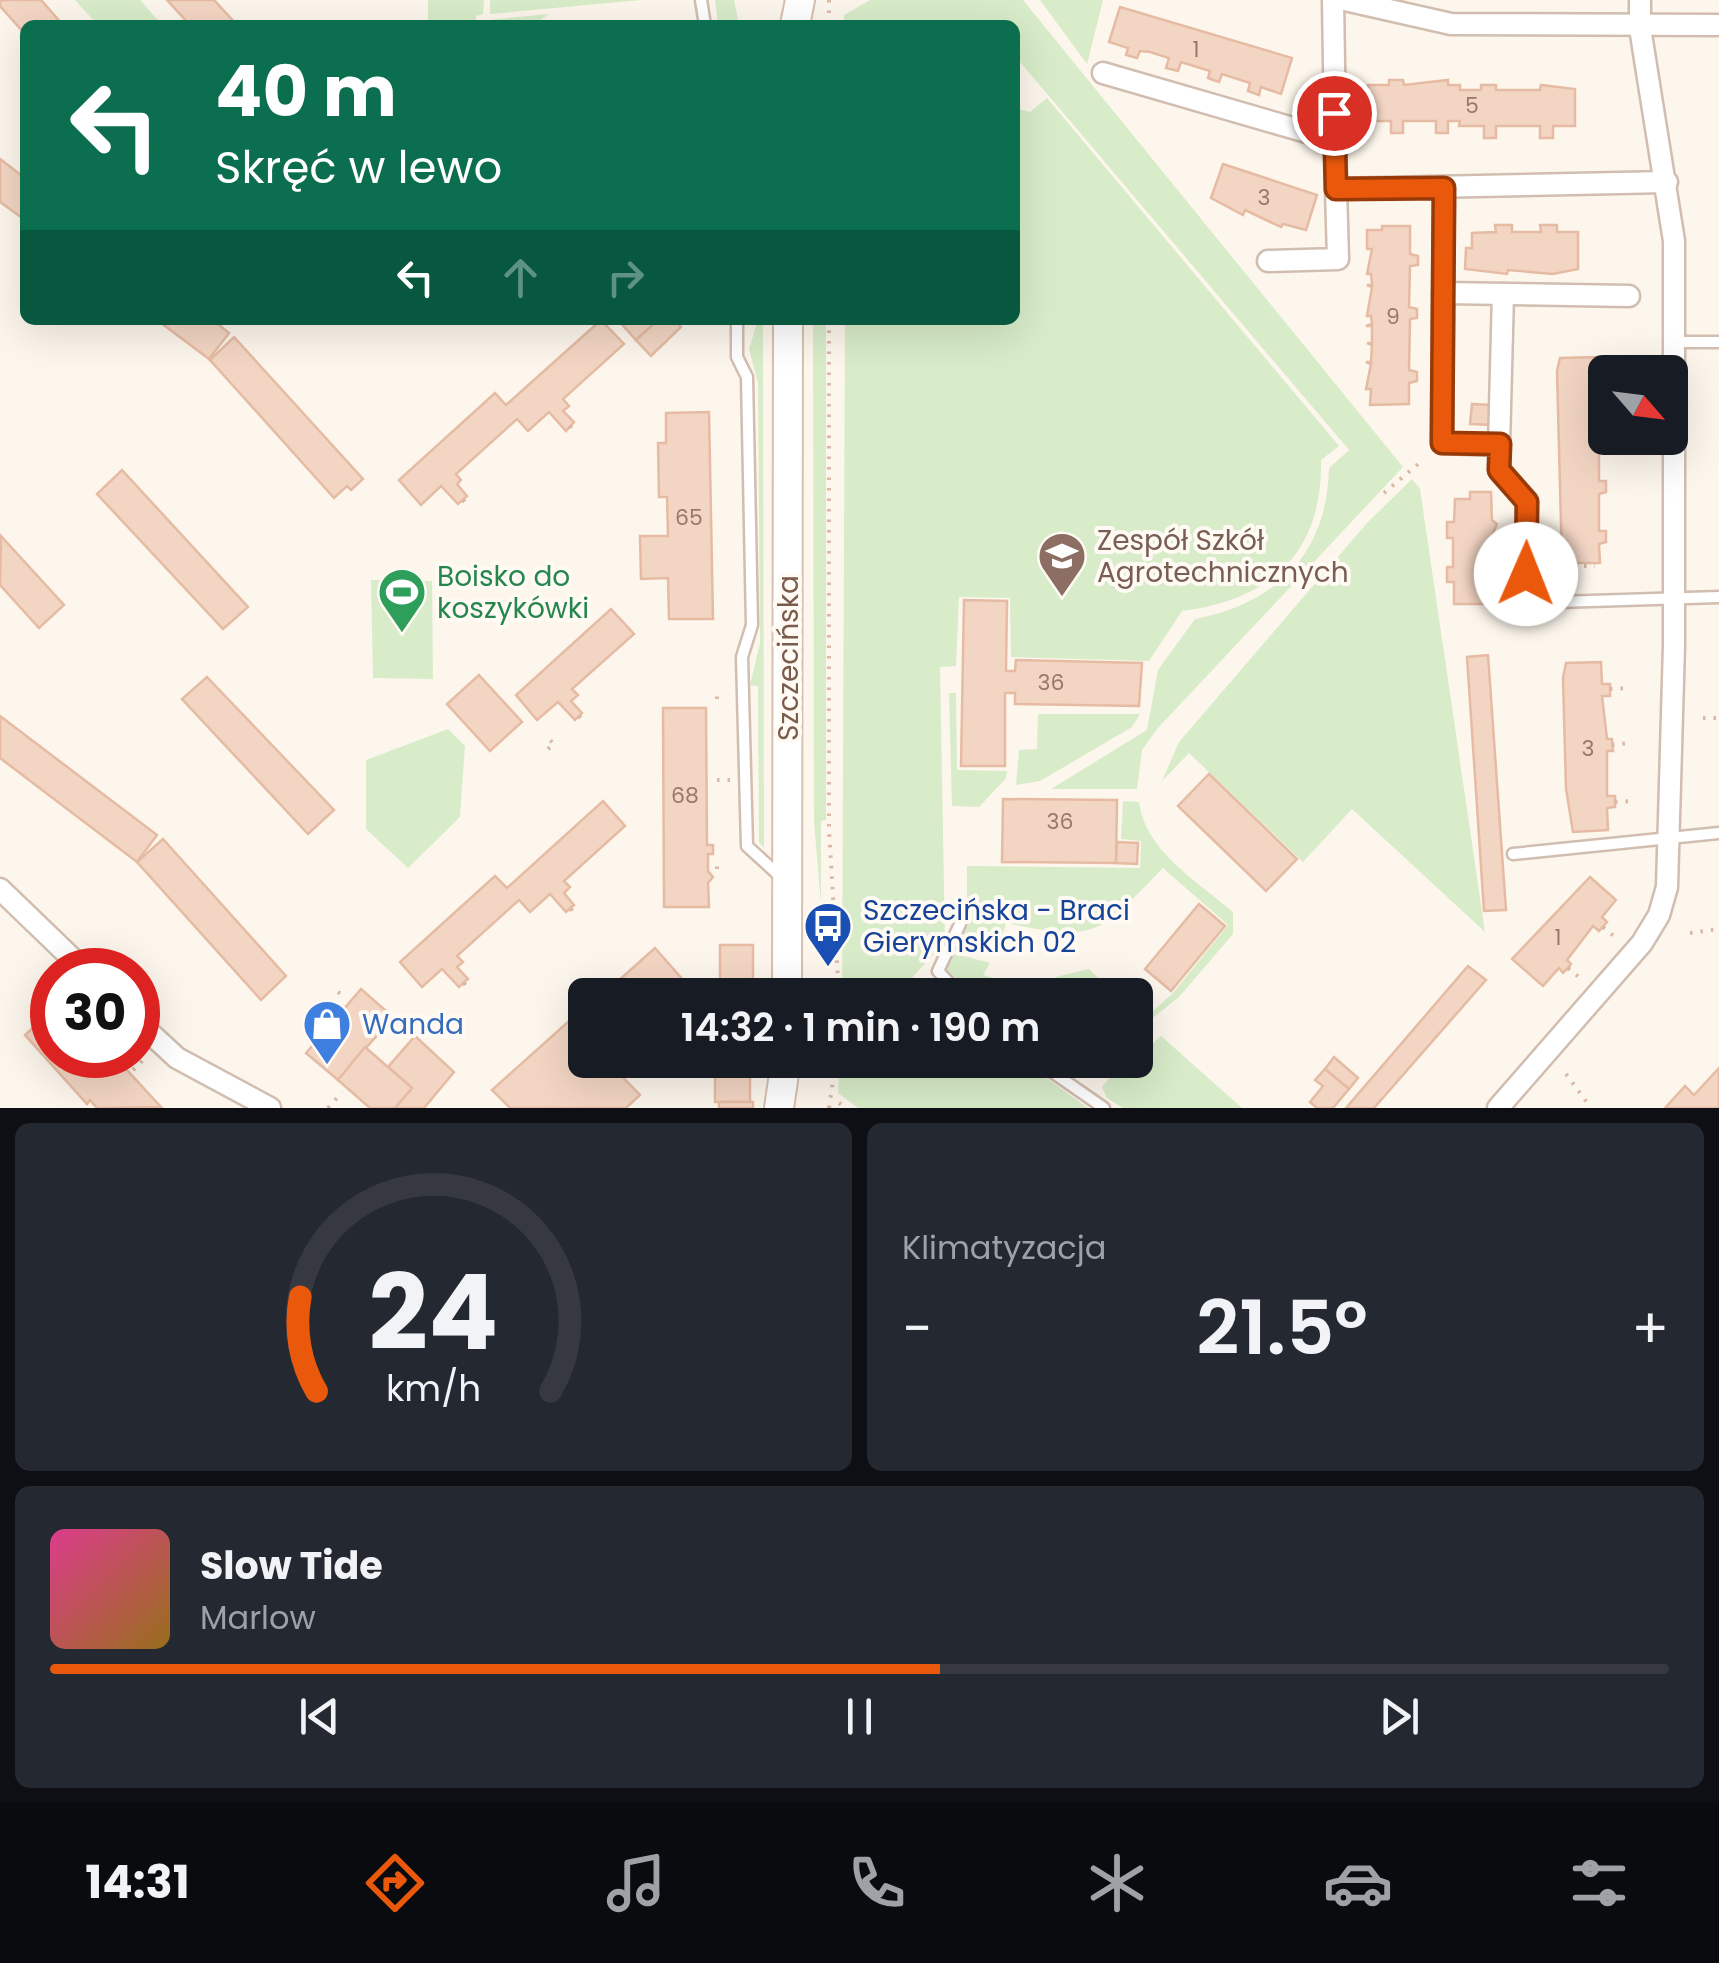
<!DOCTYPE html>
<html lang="pl">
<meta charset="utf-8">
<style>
:root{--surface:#171b24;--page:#242831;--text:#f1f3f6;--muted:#9ea1a6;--line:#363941;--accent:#ea580c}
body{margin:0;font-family:Poppins,sans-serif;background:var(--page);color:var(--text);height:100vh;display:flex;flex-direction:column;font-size:38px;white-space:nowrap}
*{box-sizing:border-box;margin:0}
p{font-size:32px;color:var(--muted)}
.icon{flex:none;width:55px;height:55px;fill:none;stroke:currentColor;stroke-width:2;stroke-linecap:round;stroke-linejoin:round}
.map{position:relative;height:1108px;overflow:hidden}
.sheet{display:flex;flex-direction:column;gap:15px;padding:15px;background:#0d0f14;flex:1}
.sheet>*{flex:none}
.banner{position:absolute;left:20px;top:20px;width:1000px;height:305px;border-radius:15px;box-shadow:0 10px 40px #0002;background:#0b6e4f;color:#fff;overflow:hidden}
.needle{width:65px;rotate:118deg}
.controls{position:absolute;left:1588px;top:355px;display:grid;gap:20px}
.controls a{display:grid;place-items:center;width:100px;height:100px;border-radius:15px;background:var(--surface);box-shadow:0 10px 40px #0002;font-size:50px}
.speed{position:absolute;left:30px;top:948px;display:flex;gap:20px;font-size:50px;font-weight:700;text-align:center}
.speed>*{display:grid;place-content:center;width:130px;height:130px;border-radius:50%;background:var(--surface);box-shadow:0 10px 40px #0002;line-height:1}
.speed .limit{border:15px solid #d22;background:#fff;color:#111}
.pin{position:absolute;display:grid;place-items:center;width:85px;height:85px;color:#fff;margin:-42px;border:5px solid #fff;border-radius:50%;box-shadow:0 2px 10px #0007}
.me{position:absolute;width:110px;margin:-55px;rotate:1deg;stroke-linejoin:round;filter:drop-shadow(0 0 8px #0008)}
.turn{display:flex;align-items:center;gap:35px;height:210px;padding:0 30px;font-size:45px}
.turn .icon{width:130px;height:130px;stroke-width:2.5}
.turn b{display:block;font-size:70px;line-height:85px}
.lanes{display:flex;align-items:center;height:95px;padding:0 30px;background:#0003;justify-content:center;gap:50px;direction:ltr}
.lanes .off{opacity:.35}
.big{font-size:75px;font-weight:600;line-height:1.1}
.sheet .card{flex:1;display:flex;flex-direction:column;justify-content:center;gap:15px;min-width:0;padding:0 35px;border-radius:15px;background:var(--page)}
.sheet .dial{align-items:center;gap:0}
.dial svg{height:260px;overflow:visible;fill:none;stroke:var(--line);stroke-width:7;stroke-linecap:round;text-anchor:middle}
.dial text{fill:var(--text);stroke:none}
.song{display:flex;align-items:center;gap:30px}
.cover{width:120px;height:120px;border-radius:15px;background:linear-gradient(135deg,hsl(330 70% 55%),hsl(40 70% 35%))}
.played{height:10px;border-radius:5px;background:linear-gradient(90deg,var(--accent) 55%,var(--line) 55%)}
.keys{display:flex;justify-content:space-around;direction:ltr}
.heat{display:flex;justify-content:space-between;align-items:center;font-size:55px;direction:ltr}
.sheet .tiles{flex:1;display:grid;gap:15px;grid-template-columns:1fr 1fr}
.card:last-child{grid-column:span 2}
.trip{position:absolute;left:568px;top:978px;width:585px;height:100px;border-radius:15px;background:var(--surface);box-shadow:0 10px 40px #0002;font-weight:600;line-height:100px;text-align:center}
.tabs{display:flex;height:160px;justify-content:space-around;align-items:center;background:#090b0e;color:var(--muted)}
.tabs .icon{width:70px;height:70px}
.tabs .active{color:var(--accent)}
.tabs b{font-size:45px;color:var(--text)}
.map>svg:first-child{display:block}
.green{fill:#d8ecc9}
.building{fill:#f3d5c3;stroke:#e6bba3;stroke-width:2.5}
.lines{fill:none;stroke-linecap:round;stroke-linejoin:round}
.lane-casing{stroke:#d1beb0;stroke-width:15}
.street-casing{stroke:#d1beb0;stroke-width:25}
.secondary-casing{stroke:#d6c0b0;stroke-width:32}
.path{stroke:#d9b8a5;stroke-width:4;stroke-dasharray:2.5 8;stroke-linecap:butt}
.lane{stroke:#fff;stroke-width:10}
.street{stroke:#fff;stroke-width:20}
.secondary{stroke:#fff;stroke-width:28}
.route-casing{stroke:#983908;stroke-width:25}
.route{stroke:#ea580c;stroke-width:18}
.labels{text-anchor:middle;stroke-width:8;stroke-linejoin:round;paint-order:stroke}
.number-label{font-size:22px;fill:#987a6a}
.education-label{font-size:28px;fill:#785e54;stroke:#fffaf3;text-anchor:start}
.leisure-label{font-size:28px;fill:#27864d;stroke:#fffaf3;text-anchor:start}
.street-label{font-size:28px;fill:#7a5c4d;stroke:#fffaf3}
.transit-label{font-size:28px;fill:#164399;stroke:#fffaf3;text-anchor:start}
.shop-label{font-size:28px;fill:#366cbe;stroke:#fffaf3;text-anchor:start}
</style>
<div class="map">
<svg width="1719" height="1108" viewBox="0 0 1719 1108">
<rect width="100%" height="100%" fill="#fdf6ec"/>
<g class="green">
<polygon points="75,0 140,0 162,25 98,25"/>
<polygon points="428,0 484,0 483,14 476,16 475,25 428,25"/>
<polygon points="490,0 641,0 490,14"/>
<polygon points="715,0 734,0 739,25 718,25"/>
<path d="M 870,0 L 1023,0 L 1403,467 L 1157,729 L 1142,750 L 1137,789 L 1051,789 L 1147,730 L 1158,670 L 1195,619 C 1277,603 1327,554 1329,468 L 1349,450 L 1015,56 L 1015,25 L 844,25 L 844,15 Z"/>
<polygon points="1040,0 1103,0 1087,64"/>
<polygon points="549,14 533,25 489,25 489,20"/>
<path d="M 1047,98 L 1339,446 L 1321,460 C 1323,553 1270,600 1182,611 L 1149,661 L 1011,657 L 1010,598 L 959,597 L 956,666 L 940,667 L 945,942 L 896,995 L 842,995 L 845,320 L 1015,320 L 1015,108 L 1030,112 Z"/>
<polygon points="758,320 763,320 764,848 759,842 758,686 750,685 760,643 758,383 749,349"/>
<polygon points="813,320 826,320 826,820 821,821 821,904 814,822"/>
<polygon points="1412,479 1420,489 1485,932 1352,809 1303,862 1189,753 1162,781 1179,742 1367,523"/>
<polygon points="371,580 432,581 433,679 373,678"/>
<polygon points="949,693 956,693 957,770 1007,771 1006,778 979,807 952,806"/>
<polygon points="1038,714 1140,714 1132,727 1040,781 1016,785 1019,750 1037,749"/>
<polygon points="448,729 465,746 460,817 408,868 366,829 366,760"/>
<path d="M 1123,801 L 1139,802 C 1145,851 1197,881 1233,912 L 1233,934 L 1179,997 L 1135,1032 L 1135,1013 L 1143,1020 L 1173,993 L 1228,925 L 1163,868 C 1099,933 1100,943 1006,923 L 998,948 L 962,936 L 967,926 L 967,866 L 1140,868 L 1141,841 L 1121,839 Z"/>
<polygon points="953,953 990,963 983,975 1044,993 1056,977 1089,969 1116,995 972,995 945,970"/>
<polygon points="1161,1036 1242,1108 1123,1108 1107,1098 1102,1087 1117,1069 1135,1060"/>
<polygon points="840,1060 1021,1060 1088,1108 858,1108 838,1093"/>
<polygon points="1051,1060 1099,1060 1076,1078"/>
</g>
<g class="building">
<polygon points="0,0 41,0 63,25 25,25 25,34 0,6"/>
<polygon points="167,0 214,0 237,25 190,25"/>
<polygon points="1120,7 1292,58 1281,94 1261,87 1259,95 1248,91 1250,83 1222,74 1219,82 1213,80 1208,78 1210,71 1181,62 1178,71 1166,68 1169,58 1150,52 1140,51 1137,58 1126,55 1128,48 1109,42"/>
<polygon points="1389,80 1403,80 1404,85 1448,80 1448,85 1460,85 1460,90 1481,90 1481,85 1496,85 1496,90 1540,90 1541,85 1575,89 1575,126 1553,126 1553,138 1540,138 1540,126 1496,126 1496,138 1484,138 1484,126 1459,126 1460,121 1448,121 1448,133 1436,133 1436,121 1403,121 1403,133 1391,133 1391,121 1369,121 1368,85 1389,85"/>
<polygon points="0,159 25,178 25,220 0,202"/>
<polygon points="1223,164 1317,195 1306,230 1283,224 1281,227 1245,210 1243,215 1211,198"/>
<polygon points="1495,225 1512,225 1512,232 1541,232 1540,225 1557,225 1557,232 1578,232 1578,269 1553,274 1508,270 1507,274 1465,269 1466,248 1472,248 1472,233 1496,232"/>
<polygon points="1382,226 1410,226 1410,254 1418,256 1418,265 1410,266 1409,307 1417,309 1417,318 1410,319 1409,370 1417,372 1417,381 1409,383 1409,404 1370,405 1371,389 1366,389 1371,364 1366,362 1371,362 1372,345 1367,343 1372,343 1372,326 1366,326 1372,324 1371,316 1367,316 1372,287 1367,285 1372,285 1371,274 1367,274 1372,249 1367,249 1367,230 1382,230"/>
<polygon points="157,320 213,320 229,333 209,359"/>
<polygon points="601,320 624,344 563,399 569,406 563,411 574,422 566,431 549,412 528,431 517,419 456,474 461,480 457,484 467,496 458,504 441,486 421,505 399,480 495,393 506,405"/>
<polygon points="618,320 658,320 636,340"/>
<polygon points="658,320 675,320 681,327 651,356 636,340"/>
<polygon points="234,337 363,479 351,490 347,486 334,498 210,360"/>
<polygon points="1599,357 1598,377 1605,377 1605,389 1598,390 1598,427 1605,427 1606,438 1599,440 1599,481 1606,481 1606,492 1599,494 1599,531 1606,531 1606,542 1599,544 1600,563 1562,563 1557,371 1560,358"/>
<polygon points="1472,404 1492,405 1491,425 1470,424"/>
<polygon points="709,412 713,619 669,619 668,578 641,579 640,536 668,536 667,497 659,497 658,443 666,443 666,413"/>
<polygon points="122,470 248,607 223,629 97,494"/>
<polygon points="1470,492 1491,492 1492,520 1497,524 1492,535 1496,584 1492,586 1490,604 1454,604 1454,582 1447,582 1447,567 1453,567 1453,538 1447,538 1447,522 1454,522 1455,499 1470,499"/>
<polygon points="1,536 64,605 39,628 0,585"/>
<polygon points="964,600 1007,601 1006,671 1015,671 1016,660 1142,663 1139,706 1015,704 1015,693 1005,693 1005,766 961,766"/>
<polygon points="611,609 634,634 572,689 578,695 571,701 582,713 575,720 558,702 537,720 516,695"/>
<polygon points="1488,655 1506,910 1484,911 1467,657"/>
<polygon points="1601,662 1602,684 1610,684 1610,696 1602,696 1607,739 1612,739 1613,751 1607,751 1607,796 1615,796 1615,807 1607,808 1608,830 1573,832 1566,789 1563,678 1566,663"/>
<polygon points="479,675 522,722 490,751 447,704"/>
<polygon points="207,677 334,810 308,834 182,699"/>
<polygon points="663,708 706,708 707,845 713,845 713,854 708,854 708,871 713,877 708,883 709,907 664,907"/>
<polygon points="0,716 157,835 137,862 0,758"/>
<polygon points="1209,774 1297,859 1266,891 1178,806"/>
<polygon points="1003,799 1117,800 1116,863 1002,862"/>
<polygon points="603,801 625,826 564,881 570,887 564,893 574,905 566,912 550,894 530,912 519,900 457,956 463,962 457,967 468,979 459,987 442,969 422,987 400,962 495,876 507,888"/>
<polygon points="163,839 286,976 261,1000 137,862"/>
<polygon points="1117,842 1138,843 1137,864 1116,863"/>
<polygon points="1590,877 1616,900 1602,917 1607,922 1599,931 1593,926 1567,960 1571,964 1568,968 1563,973 1559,968 1543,986 1512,959"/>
<polygon points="1199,904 1225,926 1171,991 1145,969"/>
<rect x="720" y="945" width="33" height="50"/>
<polygon points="655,948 690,988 682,995 610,995 607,991"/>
<polygon points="1468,966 1486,980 1374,1108 1346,1108"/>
<polygon points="361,989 393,1017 338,1080 306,1053"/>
<polygon points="52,1010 52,1055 113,1055 161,1107 97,1108 90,1100 87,1104 25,1035"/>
<polygon points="568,1022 585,1039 585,1060 606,1060 640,1095 626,1108 510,1108 492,1090"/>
<polygon points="415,1036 454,1072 424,1108 395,1108 412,1088 388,1067"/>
<polygon points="365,1047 412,1088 395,1108 370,1108 338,1080"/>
<polygon points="1334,1057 1358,1078 1349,1089 1325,1069"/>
<rect x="715" y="1060" width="35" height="42"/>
<polygon points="1719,1068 1719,1108 1665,1108 1685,1086 1694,1095"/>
<polygon points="1325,1069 1349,1089 1333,1108 1317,1108 1310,1102 1323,1086 1315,1080"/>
<rect x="719" y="1102" width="34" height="6"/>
</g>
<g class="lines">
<g class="lane-casing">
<g id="lane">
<polyline points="701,0 705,25"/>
<polyline points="737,320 737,357 747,377 752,625 742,657 747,846 783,879"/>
<polyline points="1676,342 1719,342"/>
<polyline points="1526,603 1719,597"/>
<polyline points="1513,854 1719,833"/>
<polyline points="960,924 938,971 960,995"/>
<polyline points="1035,1060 1104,1108"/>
</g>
</g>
<g class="street-casing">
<g id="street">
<polyline points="1333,0 1336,189 1667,182"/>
<polyline points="1345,0 1451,24 1719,25"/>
<polyline points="1103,73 1334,140"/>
<polyline points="1444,189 1442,443 1499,445 1499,470 1527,501 1525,603"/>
<polyline points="1268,261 1338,259 1336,189"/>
<polyline points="1443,293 1629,296"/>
<polyline points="1499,445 1503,294"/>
<polyline points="0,889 84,970"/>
<polyline points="138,1022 177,1058 270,1108"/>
<polyline points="1498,1108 1642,943 1659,915 1667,887 1674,645 1674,241 1640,28 1640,0"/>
</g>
</g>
<g class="secondary-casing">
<g id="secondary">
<polyline points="795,25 800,0"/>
<polyline points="787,995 788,320"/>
<polyline points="779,1108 786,1060"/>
</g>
</g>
<g class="path">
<polyline points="829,0 829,25"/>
<polyline points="829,320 829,830 839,995"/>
<polyline points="570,426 572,429"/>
<polyline points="1384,493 1424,459"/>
<polyline points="463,500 467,504"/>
<polyline points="1584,566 1595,566"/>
<polyline points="1610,689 1627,688"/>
<polyline points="717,699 717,690"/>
<polyline points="579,716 581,718"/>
<polyline points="1703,718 1719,718"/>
<polyline points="1612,745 1629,743"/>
<polyline points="548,749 554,744 548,738"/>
<polyline points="717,780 730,780"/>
<polyline points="1615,802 1632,801"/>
<polyline points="717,869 717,863"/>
<polyline points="571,909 572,911"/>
<polyline points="1603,927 1615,937"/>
<polyline points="1690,933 1719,929"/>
<polyline points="1568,968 1580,978"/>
<polyline points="464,983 466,986"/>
<polyline points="338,992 344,997"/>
<polyline points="124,1061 129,1055"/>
<polyline points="133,1070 144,1059"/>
<polyline points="1566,1074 1591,1108"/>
<polyline points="839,1103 846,1108"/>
<polyline points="328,1108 342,1092"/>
<polyline points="829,1108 836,1060"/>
</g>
<use href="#lane" class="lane"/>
<use href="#street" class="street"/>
<use href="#secondary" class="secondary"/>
</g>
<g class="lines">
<g class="route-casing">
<polyline id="route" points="1334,113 1336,189 1444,188 1442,443 1500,444 1499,470 1527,502 1526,574"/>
</g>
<use href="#route" class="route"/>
</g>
<defs>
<g id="school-pin" transform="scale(2.5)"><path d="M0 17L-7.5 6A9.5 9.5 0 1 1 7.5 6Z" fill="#8d6e63" stroke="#fffaf3"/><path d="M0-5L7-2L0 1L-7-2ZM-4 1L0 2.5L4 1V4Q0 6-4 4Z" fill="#fff"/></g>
<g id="stadium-pin" transform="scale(2.5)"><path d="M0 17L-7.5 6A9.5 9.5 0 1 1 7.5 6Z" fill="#2e9e5b" stroke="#fffaf3"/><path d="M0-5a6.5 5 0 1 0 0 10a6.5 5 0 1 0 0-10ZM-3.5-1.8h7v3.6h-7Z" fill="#fff"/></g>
<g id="bus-pin" transform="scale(2.5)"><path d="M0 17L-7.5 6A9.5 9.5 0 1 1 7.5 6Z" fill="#1a4fb4" stroke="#fffaf3"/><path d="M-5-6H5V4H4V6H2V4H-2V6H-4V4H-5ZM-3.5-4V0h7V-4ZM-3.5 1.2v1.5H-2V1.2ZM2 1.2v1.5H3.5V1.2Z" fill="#fff"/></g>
<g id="shop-pin" transform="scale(2.5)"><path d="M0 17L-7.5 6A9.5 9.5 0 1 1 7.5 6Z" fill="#3f7fe0" stroke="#fffaf3"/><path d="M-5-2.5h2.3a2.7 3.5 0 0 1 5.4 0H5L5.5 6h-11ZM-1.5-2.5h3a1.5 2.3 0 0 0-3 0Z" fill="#fff"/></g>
</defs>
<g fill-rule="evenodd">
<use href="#school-pin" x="1062" y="556"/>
<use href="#stadium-pin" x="402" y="592"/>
<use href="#bus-pin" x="828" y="926"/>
<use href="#shop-pin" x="327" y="1024"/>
</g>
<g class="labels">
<g class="number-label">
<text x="1196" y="57">1</text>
<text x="1472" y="113">5</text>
<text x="1264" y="205">3</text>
<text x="1393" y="324">9</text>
<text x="689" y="525">65</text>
<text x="1051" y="690">36</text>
<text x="1588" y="756">3</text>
<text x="685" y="803">68</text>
<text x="1060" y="829">36</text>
<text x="1558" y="945">1</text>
</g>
<g class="education-label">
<text x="1097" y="550">Zespół Szkół<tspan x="1097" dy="32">Agrotechnicznych</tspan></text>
</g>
<g class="leisure-label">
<text x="437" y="586">Boisko do<tspan x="437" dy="32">koszykówki</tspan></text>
</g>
<g class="street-label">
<text transform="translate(788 658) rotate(-90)" y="10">Szczecińska</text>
</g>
<g class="transit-label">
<text x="863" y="920">Szczecińska - Braci<tspan x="863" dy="32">Gierymskich 02</tspan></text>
</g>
<g class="shop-label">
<text x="362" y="1034">Wanda</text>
</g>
</g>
</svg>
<div class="controls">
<a><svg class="needle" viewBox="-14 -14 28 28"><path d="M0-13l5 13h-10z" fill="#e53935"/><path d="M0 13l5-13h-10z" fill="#9ea1a6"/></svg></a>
</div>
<div class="speed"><div class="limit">30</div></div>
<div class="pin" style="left:1334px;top:113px;background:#d93025"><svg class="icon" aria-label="arrive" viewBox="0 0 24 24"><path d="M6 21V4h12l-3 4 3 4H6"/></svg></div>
<svg class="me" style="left:1526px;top:574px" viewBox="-20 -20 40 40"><circle r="19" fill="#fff"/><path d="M0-13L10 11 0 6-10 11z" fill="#ea580c"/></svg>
<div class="trip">14:32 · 1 min · 190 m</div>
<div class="banner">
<div class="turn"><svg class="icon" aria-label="left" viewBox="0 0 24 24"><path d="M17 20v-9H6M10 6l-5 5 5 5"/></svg><div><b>40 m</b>Skręć w lewo</div></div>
<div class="lanes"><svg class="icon" aria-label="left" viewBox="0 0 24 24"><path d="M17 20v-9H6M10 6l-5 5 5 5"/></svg><svg class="icon off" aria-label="ahead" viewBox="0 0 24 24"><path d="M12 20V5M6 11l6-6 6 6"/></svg><svg class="icon off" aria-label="right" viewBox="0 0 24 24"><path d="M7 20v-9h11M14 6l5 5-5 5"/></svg></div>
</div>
</div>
<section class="sheet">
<div class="tiles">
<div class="card dial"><svg viewBox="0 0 100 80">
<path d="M14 69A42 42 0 1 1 86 69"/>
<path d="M14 69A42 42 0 0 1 9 40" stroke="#ea580c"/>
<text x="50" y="56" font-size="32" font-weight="700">24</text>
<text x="50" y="72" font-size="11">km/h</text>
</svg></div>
<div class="card"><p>Klimatyzacja</p>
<div class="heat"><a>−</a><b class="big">21.5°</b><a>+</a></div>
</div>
<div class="card">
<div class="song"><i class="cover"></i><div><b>Slow Tide</b><p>Marlow</p></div></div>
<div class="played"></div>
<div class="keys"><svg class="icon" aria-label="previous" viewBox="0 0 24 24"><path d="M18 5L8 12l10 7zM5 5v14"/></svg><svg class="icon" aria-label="pause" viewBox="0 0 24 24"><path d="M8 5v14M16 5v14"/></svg><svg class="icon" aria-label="next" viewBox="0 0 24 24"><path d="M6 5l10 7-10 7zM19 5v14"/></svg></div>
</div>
</div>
</section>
<nav class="tabs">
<b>14:31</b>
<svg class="icon active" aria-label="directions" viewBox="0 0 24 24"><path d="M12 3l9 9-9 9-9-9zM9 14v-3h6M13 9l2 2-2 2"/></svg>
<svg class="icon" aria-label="music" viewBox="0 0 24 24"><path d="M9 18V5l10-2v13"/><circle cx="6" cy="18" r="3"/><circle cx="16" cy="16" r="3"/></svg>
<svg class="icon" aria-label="phone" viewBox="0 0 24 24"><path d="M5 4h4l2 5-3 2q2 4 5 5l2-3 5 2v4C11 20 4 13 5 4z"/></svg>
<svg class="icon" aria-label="climate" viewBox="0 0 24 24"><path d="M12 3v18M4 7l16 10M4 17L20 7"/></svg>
<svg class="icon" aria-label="car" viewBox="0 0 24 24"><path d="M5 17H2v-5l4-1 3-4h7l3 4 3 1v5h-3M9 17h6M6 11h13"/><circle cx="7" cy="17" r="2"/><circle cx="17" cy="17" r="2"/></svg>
<svg class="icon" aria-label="filters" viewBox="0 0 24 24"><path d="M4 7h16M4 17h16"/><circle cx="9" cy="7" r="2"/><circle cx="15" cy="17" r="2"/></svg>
</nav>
